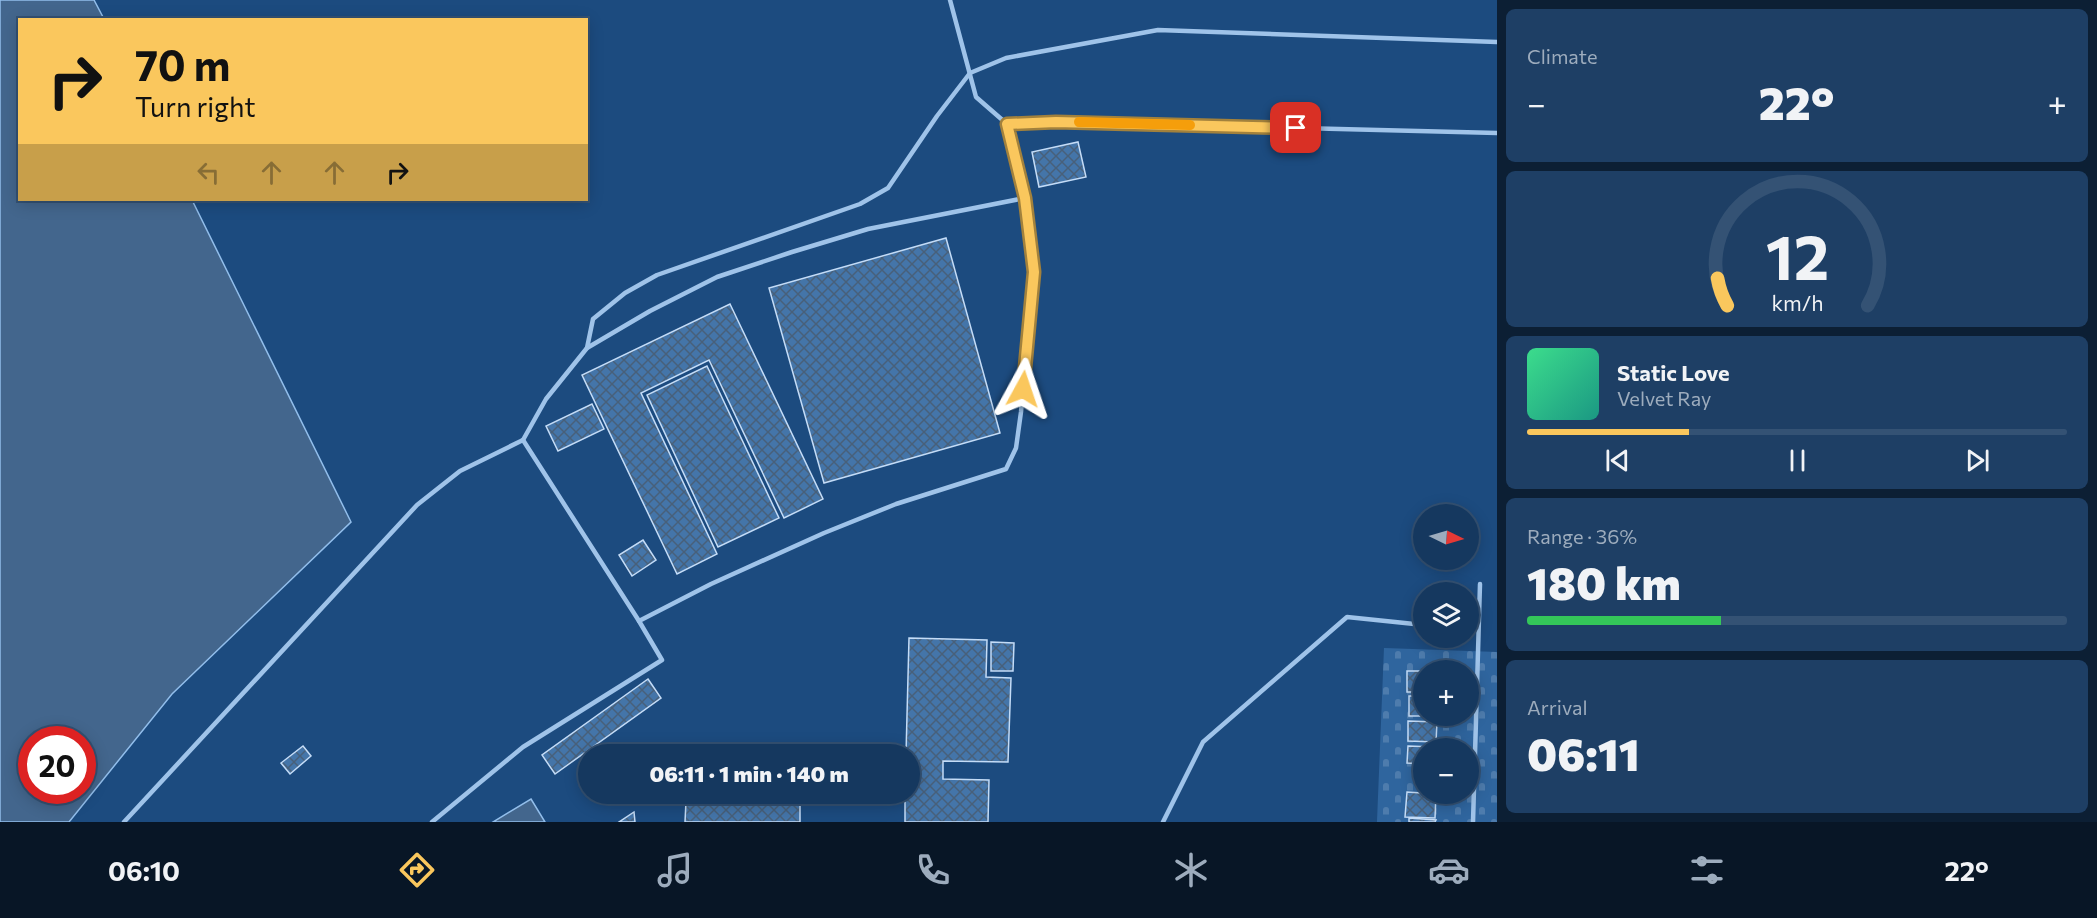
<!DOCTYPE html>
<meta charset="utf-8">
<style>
:root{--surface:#15385f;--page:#1e3f65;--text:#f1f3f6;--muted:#9dacbd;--line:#345274;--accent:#fac75d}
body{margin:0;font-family:Commissioner,sans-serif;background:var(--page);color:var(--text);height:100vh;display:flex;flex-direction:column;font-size:22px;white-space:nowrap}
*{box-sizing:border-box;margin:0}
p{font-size:20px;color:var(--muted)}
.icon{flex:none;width:33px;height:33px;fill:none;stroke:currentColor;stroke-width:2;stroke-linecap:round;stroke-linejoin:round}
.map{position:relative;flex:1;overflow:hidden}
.drawer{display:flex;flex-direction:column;gap:9px;padding:9px;background:#0c1f34;width:600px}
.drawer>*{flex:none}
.top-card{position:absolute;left:18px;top:18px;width:570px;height:183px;border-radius:0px;box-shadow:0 3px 15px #0003,0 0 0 2px var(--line);background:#fac75d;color:#111;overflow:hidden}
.needle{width:39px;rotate:95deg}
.buttons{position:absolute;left:1413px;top:504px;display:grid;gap:12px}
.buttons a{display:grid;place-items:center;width:66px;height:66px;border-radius:50%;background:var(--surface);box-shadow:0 3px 15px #0003,0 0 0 2px var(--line);font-size:30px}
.speed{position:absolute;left:18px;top:726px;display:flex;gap:12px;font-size:30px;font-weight:700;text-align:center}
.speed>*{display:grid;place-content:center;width:78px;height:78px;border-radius:50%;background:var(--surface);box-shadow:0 3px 15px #0003,0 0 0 2px var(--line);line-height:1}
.speed .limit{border:9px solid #d22;background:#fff;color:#111}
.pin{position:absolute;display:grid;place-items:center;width:51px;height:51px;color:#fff;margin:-26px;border-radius:12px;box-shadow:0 3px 9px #0006}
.me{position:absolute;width:66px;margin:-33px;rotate:5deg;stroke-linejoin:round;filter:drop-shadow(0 0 4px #0008)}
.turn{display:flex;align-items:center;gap:21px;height:126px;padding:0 18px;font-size:27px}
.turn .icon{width:78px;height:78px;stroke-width:2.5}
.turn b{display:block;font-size:42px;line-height:51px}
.lanes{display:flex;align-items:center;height:57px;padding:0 18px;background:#0003;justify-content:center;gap:30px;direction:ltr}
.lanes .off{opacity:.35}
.big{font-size:45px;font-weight:800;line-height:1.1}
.drawer .widget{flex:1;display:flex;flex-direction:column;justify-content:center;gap:9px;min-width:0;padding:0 21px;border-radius:9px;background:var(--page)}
.drawer .dial{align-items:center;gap:0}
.dial svg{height:156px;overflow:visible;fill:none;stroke:var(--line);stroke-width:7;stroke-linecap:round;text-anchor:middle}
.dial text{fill:var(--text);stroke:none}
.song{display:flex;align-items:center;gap:18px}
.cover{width:72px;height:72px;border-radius:9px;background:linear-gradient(135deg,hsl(150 70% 55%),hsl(170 70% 35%))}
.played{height:6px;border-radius:3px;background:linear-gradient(90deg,var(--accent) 30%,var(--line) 30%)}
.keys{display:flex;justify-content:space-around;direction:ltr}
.heat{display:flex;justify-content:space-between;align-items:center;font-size:33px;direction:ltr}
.charge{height:9px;border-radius:4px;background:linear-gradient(90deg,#34c759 36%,var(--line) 0)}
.trip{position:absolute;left:578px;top:744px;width:342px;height:60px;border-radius:30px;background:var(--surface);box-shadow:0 3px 15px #0003,0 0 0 2px var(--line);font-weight:800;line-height:60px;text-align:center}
.tabs{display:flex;height:96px;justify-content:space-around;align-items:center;background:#081626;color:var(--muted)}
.tabs .icon{width:42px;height:42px}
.tabs .current{color:var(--accent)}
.tabs b{font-size:27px;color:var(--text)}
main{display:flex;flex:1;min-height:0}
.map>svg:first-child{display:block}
.cemetery{fill:url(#cemetery-stones);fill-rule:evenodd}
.water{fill:#43668d;stroke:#92beeb;stroke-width:1.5;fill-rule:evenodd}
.building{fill:url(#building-cross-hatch);stroke:#c4dcf7;stroke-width:1.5}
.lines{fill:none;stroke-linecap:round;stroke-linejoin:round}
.service{stroke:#9fc3e9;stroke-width:4.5}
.route-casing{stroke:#a2813c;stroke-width:15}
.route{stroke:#fac75d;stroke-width:10}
.slow{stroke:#f59e0b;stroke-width:10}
</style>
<main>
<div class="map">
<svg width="1497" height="822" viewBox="0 0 1497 822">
<defs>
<pattern id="cemetery-stones" width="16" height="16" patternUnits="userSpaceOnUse" patternTransform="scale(1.5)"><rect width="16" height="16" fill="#2f659e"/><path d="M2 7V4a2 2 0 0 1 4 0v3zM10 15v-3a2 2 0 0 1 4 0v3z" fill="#4e7cad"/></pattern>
<pattern id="building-cross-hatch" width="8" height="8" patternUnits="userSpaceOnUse" patternTransform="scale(1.5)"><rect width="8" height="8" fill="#4475a9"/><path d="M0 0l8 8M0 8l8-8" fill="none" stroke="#48607a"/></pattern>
</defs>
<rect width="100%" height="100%" fill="#1c4b7f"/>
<path class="cemetery" d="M 1384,648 L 1497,652 L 1497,822 L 1377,822 ZM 1424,670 L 1468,670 L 1468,716 L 1424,716 ZM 1424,748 L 1468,748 L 1468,794 L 1424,794 Z"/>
<g class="water">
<path d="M 0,0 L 94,0 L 104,19 L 20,20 L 20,200 L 192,200 L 351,522 L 172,694 L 69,822 L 0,822 ZM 32,740 L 82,740 L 82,790 L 32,790 Z"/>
<polygon points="531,799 545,822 493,822"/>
</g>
<g class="building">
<polygon points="1078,142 1086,177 1039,187 1032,152"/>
<polygon points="946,238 1000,433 824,483 769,288"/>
<polygon points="730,304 823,499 784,518 709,360 641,393 717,554 677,574 582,375"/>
<polygon points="707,366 779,518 718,547 647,395"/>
<polygon points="592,404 604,429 558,451 546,426"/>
<polygon points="643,540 656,560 632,576 619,555"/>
<polygon points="909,638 987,640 986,677 1011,678 1008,762 943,761 943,779 989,780 988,822 905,822 905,794 909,794 909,754 906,754"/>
<polygon points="991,642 1014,643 1013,671 991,671"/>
<rect x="1407" y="671" width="17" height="21"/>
<polygon points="648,679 661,698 555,774 542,755"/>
<polygon points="1409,696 1424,696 1424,716 1435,716 1409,716"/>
<polygon points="1408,721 1437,722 1436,742 1408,741"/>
<polygon points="303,746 311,756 290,774 281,763"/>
<polygon points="1408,746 1435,747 1435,748 1424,748 1424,764 1407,763"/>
<polygon points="1407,792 1436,794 1435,818 1405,817"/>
<polygon points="686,801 800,804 800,822 685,822"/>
<polygon points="634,812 635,822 619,822"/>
<polygon points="1409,818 1436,820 1435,822 1409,822"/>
</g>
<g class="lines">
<g class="service">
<polyline points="950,0 976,97 1007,124 1056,122 1497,133"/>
<polyline points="587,348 593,319 625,293 657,275 860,204 888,188 937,116 970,73 1006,58 1158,30 1497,42"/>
<polyline points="639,621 711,584 824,533 896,504 1006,469 1016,448 1021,412 1033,272 1025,198 1007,124"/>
<polyline points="124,822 417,505 460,471 523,440 546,399 587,348 650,311 717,277 792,252 868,229 1025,198"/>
<polyline points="432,822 523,747 662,660 639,621 523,440"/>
<polyline points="1163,822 1203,742 1347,617 1424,625"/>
<polyline points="1473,822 1480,584"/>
</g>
</g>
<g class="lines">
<g class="route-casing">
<polyline id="route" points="1023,389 1034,272 1025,198 1007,124 1056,122 1296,128"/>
</g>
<use href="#route" class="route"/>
<polyline class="slow" points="1079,122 1190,125"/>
</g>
</svg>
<div class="buttons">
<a><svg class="needle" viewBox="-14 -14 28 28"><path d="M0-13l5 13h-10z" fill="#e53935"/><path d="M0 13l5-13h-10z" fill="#9dacbd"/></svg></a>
<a><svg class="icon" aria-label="layers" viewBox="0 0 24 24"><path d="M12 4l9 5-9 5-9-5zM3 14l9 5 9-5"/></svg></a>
<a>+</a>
<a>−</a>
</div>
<div class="speed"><div class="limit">20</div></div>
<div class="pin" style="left:1296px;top:128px;background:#d93025"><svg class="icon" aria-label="arrive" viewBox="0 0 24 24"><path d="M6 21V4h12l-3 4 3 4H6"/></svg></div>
<svg class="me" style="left:1023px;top:389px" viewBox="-20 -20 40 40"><path d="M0-17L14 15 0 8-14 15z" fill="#fac75d" stroke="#fff" stroke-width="4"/></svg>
<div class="trip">06:11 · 1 min · 140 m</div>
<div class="top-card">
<div class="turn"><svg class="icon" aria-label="right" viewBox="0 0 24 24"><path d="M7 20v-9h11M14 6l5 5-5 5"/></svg><div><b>70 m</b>Turn right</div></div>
<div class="lanes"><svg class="icon off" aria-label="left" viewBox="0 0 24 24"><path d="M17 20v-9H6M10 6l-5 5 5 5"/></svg><svg class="icon off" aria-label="ahead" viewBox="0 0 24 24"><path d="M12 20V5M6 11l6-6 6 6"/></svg><svg class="icon off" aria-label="ahead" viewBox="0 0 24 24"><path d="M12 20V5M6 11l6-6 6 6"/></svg><svg class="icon" aria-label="right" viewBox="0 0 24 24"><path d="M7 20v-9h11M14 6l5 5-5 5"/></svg></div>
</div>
</div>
<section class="drawer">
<div class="widget"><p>Climate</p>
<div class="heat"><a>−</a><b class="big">22°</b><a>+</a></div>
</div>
<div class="widget dial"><svg viewBox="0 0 100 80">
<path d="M14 69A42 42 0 1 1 86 69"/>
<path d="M14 69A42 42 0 0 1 9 55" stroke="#fac75d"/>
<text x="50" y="56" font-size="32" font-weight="700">12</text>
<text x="50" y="72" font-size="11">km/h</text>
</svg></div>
<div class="widget">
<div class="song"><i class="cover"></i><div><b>Static Love</b><p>Velvet Ray</p></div></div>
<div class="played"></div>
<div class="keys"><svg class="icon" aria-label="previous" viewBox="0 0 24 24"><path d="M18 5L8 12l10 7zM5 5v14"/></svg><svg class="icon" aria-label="pause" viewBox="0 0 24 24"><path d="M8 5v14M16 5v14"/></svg><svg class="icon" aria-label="next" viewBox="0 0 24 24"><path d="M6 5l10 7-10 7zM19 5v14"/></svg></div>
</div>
<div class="widget"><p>Range · 36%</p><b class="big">180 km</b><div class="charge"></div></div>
<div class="widget"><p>Arrival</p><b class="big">06:11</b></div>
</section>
</main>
<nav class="tabs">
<b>06:10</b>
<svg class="icon current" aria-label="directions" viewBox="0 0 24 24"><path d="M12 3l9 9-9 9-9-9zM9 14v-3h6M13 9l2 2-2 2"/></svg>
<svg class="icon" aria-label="music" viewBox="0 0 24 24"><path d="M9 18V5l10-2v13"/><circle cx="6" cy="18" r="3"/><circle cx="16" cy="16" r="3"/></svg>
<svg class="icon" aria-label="phone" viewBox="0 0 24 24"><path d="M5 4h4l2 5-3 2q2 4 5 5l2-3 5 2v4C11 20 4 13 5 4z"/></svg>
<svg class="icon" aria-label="climate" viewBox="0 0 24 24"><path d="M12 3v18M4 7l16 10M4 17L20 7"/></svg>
<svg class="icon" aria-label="car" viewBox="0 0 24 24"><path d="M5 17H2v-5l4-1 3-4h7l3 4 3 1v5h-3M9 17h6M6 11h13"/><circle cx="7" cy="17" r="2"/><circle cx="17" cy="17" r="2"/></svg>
<svg class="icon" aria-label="filters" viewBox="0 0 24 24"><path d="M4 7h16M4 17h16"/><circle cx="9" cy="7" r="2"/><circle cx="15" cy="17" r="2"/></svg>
<b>22°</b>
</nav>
